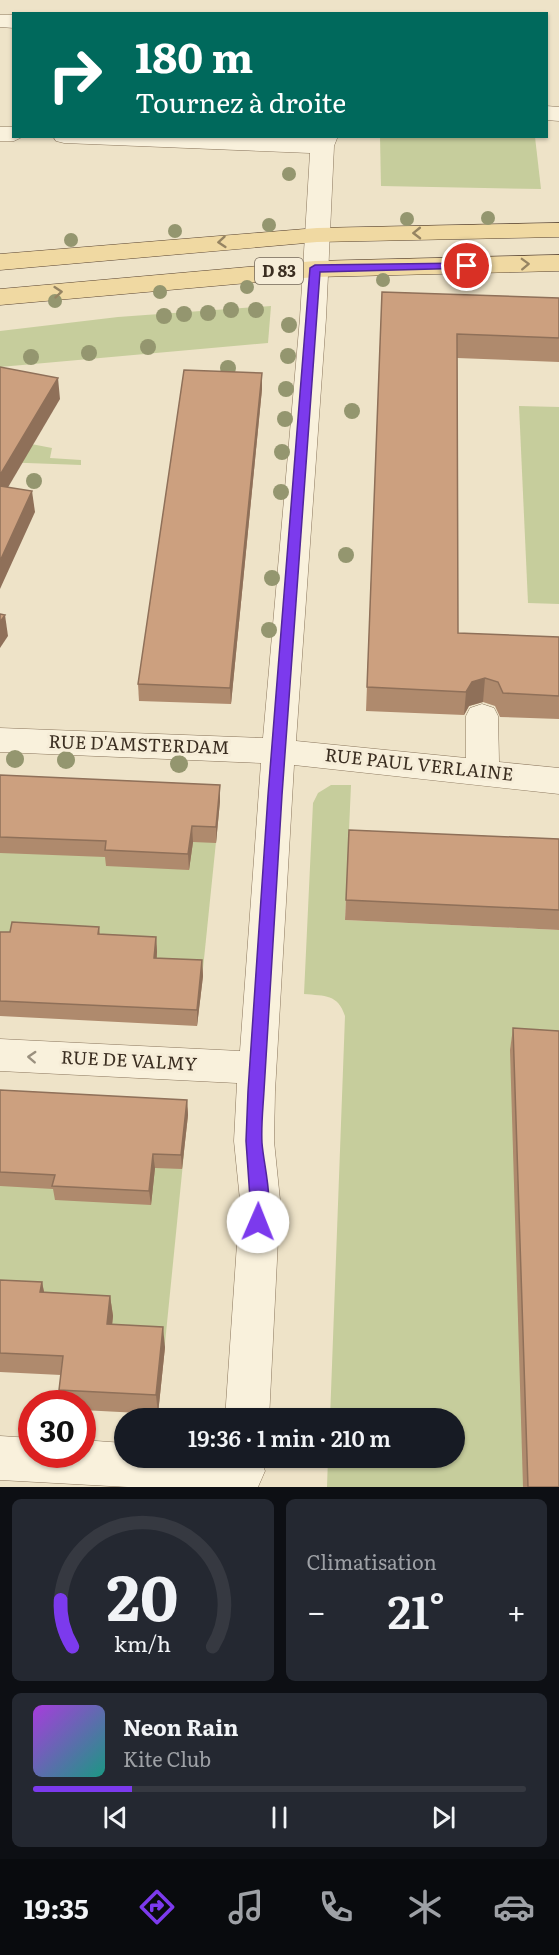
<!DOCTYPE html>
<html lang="fr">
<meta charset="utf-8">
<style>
:root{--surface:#171b24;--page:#242831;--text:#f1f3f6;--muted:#9ea1a6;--line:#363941;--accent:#7c3aed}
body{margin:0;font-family:Literata,serif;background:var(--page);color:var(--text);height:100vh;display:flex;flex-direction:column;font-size:22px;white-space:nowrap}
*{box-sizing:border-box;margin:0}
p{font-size:20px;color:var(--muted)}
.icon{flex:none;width:33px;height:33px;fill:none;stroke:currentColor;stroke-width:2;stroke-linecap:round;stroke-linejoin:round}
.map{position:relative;height:1487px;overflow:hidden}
.panel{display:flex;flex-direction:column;gap:12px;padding:12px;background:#0d0f14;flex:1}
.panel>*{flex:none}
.hud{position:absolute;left:12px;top:12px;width:536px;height:126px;border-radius:0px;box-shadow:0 2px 4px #0004;background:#00695c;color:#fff;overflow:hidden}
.speed{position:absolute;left:18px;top:1390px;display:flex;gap:12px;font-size:30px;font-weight:700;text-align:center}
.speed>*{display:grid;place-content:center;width:78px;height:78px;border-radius:50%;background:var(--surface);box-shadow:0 2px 4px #0004;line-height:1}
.speed .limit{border:9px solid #d22;background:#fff;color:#111}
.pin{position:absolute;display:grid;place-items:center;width:51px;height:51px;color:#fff;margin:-26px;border:3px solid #fff;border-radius:50%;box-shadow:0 2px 6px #0007}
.me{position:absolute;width:66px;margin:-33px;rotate:1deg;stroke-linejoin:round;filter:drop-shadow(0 0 4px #0008)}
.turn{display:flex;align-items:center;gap:21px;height:126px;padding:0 24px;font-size:27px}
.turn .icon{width:78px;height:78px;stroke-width:2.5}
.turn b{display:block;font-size:42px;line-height:51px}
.big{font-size:45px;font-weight:600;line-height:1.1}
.panel .widget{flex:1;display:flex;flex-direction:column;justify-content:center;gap:9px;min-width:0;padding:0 21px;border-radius:9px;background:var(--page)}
.panel .dial{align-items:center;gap:0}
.dial svg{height:156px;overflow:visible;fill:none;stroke:var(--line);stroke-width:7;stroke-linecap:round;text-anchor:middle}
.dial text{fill:var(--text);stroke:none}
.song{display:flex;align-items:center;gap:18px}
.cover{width:72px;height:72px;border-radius:9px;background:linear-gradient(135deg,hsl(280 70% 55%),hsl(170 70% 35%))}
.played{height:6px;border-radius:3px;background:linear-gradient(90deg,var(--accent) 20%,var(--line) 20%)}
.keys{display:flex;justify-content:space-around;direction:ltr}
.heat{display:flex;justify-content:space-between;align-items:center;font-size:33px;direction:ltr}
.panel .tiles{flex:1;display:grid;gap:12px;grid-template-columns:1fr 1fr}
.widget:last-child{grid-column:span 2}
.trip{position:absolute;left:114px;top:1408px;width:351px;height:60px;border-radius:30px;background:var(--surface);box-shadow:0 2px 4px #0004;font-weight:600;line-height:60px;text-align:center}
.tab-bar{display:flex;height:96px;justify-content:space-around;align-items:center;background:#090b0e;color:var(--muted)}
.tab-bar .icon{width:42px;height:42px}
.tab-bar .current{color:var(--accent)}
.tab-bar b{font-size:27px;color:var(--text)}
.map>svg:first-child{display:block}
.green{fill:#c6cd9c}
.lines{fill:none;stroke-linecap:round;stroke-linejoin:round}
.minor-casing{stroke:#8a765d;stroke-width:1}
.major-casing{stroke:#594431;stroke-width:1}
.minor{fill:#f9f1dc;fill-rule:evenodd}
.major{fill:#f0d9a2;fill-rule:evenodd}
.tree{fill:#94966f}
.wall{fill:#af8a6d}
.shaded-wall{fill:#8f7059}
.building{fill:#cca07f;stroke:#8f7059;stroke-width:1.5}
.oneway{stroke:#968462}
.oneway2{stroke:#9a907e}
.route{fill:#7c3aed;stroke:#51269a;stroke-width:1.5}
.labels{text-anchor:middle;stroke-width:6;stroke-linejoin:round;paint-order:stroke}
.shield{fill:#f6edd8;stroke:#736758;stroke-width:1.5}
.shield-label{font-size:16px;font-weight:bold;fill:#3b2e21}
.street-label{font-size:18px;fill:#3b2e21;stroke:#f6edd8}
</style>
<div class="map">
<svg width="559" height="1487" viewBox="0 0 559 1487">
<rect width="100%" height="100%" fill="#eee3c8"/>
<g class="green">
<polygon points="380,137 535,137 541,189 381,186"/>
<polygon points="271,306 268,343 0,367 0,331 118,317"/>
<polygon points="519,406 559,407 559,604 528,603"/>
<polygon points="0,438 52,448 50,458 81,460 81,465 0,462"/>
<path d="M 331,785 L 351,785 L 345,920 L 559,930 L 559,1053 L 523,1487 L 327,1487 L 328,1458 L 454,1458 L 454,1419 L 330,1419 L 345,1016 C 338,994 325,996 304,994 L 313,803 L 318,793 Z"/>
<polygon points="0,821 217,832 201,988 0,978"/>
<polygon points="0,1143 184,1153 163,1363 0,1356"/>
</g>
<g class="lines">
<g class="minor-casing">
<g id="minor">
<polygon points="0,15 14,15 14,28 0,27"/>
<polygon points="546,106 559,107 559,121 546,120"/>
<polygon points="0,127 14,127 14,136 24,136 14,141 0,141"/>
<polygon points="53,136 338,136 334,146 326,318 296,741 466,758 466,716 470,708 482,704 494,708 498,716 499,762 559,768 559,794 294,765 275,1091 274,1141 280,1200 269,1419 225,1419 240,1200 234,1141 237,1083 0,1071 0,1039 240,1051 261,763 0,752 0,728 263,738 300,318 310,153 64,143 56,141"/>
<polygon points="0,1436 32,1438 32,1455 82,1455 82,1440 124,1443 124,1458 260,1458 265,1471 258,1487 128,1487 0,1480"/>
</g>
</g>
<g class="major-casing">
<g id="major">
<polygon points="559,223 559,237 317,242 0,270 0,254 317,228"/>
<polygon points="559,255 559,271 315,277 0,305 0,289 315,261"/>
</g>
</g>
<use href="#minor" class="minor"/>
<use href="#major" class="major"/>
</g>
<g class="tree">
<circle cx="289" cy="174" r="7"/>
<circle cx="488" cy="218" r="7"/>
<circle cx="407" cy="219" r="7"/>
<circle cx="269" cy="225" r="7"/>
<circle cx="175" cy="231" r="7"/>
<circle cx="71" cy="240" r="7"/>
<circle cx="477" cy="276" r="7"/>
<circle cx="383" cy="280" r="7"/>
<circle cx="247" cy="287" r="7"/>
<circle cx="160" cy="292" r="7"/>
<circle cx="55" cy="301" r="7"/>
<circle cx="231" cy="310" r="8"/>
<circle cx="256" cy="310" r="8"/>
<circle cx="208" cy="313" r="8"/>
<circle cx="184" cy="314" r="8"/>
<circle cx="164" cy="316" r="8"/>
<circle cx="289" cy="325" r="8"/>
<circle cx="148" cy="347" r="8"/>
<circle cx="89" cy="353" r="8"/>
<circle cx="288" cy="356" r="8"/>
<circle cx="31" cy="357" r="8"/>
<circle cx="228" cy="368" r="8"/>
<circle cx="286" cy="389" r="8"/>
<circle cx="352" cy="411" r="8"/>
<circle cx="285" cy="419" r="8"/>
<circle cx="282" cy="452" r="8"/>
<circle cx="34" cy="481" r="8"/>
<circle cx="281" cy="492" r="8"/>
<circle cx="346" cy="555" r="8"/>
<circle cx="272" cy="578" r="8"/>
<circle cx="269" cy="630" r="8"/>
<circle cx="15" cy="759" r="9"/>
<circle cx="66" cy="760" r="9"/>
<circle cx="179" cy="764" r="9"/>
</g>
<g class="wall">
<polygon points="382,292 559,298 559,362 457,358 458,633 559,637 559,719 500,717 495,706 483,702 469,706 464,715 366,711"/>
<polygon points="262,373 262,389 231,704 139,701 138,684"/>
<polygon points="0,775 220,785 220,801 216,843 193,842 189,870 106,866 105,857 0,853"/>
<polygon points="349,830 559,839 559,930 345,920"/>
<polygon points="99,927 100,934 156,937 157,952 157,958 202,960 203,976 197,1026 0,1016 0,932 10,932"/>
<polygon points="513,1028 559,1487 523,1487 510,1050"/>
<polygon points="0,1090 187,1100 188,1115 182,1169 155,1168 151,1205 55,1200 53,1189 0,1186"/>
<polygon points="0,1280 42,1282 44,1292 110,1296 113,1316 112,1325 165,1347 158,1414 82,1410 82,1404 62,1404 59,1390 61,1375 0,1372"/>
</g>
<g class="shaded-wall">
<polygon points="262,373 262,389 231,704 230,688"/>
<polygon points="58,378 60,399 0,501 0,475"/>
<polygon points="32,491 35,512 0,589 0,561"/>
<polygon points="5,615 8,636 0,648 0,622"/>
<polygon points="485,678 483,702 469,706 464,715 466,692 472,682"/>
<polygon points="220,785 220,801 216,843 216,827"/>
<polygon points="192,826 193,842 189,870 188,854"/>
<polygon points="156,937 157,952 155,973 154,958"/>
<polygon points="202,960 203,976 197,1026 197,1010"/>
<polygon points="187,1100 188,1115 182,1169 181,1155"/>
<polygon points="153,1154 155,1168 151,1205 149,1191"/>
<polygon points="42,1282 46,1302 40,1292"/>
<polygon points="110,1296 113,1316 110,1344 107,1324"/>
<polygon points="163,1327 165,1347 158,1414 156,1395"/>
</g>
<g class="building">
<polygon points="382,292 559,298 559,338 457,334 458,633 559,637 559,696 503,693 498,682 485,678 472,682 466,692 367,687"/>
<polygon points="0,367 58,378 0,475"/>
<polygon points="184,370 262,373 230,688 138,684"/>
<polygon points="0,486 32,491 0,561"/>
<polygon points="0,614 5,615 0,622"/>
<polygon points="0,775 220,785 216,827 192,826 188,854 105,850 106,841 0,837"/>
<polygon points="349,830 559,839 559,910 346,900"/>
<polygon points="12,922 99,927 98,934 156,937 154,958 202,960 197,1010 0,1001 0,932 10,932"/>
<polygon points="513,1028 559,1031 559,1487 528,1487"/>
<polygon points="0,1090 187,1100 181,1155 153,1154 149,1191 52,1186 55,1175 0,1172"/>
<polygon points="0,1280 42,1282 40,1292 110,1296 107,1324 163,1327 156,1395 59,1390 63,1356 0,1353"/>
</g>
<defs><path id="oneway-chevron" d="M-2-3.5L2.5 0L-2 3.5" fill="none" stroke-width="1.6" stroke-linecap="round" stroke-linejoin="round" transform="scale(1.5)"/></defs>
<g class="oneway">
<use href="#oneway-chevron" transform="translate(417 233) rotate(179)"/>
<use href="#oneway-chevron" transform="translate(222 242) rotate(175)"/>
<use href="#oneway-chevron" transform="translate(525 264) rotate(-2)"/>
<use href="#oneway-chevron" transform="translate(58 292) rotate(-5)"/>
</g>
<use class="oneway2" href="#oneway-chevron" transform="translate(32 1057) rotate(-177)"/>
<path class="route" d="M 467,263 L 471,264 L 471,268 L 320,272 L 282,795 L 264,1091 C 263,1108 261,1126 262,1143 C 264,1168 275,1203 264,1227 L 258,1229 L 252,1227 L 246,1141 L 248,1091 L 268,795 L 310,268 L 315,265 Z"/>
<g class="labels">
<rect class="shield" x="255" y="258" width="48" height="26" rx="4.5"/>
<g class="shield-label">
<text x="279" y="277">D 83</text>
</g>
<g class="street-label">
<text transform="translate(139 745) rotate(2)" y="6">RUE D'AMSTERDAM</text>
<text transform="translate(419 765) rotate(6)" y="6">RUE PAUL VERLAINE</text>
<text transform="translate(129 1061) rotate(3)" y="6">RUE DE VALMY</text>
</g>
</g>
</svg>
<div class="speed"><div class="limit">30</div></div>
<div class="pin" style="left:467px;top:266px;background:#d93025"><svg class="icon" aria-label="arrive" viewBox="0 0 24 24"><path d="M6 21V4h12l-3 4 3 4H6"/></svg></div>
<svg class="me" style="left:258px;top:1222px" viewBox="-20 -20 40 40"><circle r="19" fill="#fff"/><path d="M0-13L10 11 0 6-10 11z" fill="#7c3aed"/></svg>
<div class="trip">19:36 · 1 min · 210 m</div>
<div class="hud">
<div class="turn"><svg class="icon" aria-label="right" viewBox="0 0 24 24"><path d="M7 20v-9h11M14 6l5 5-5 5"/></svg><div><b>180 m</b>Tournez à droite</div></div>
</div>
</div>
<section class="panel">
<div class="tiles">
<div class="widget dial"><svg viewBox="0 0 100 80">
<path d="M14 69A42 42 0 1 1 86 69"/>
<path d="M14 69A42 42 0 0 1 8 45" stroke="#7c3aed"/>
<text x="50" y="56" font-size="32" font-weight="700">20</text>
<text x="50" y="72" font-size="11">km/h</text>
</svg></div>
<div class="widget"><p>Climatisation</p>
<div class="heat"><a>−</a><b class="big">21°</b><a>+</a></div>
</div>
<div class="widget">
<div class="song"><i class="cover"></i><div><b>Neon Rain</b><p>Kite Club</p></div></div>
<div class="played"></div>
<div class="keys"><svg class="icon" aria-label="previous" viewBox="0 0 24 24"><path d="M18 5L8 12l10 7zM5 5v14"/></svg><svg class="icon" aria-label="pause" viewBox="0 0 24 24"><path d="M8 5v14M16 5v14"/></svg><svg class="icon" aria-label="next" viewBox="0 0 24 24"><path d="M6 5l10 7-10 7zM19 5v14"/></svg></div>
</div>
</div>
</section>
<nav class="tab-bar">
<b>19:35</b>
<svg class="icon current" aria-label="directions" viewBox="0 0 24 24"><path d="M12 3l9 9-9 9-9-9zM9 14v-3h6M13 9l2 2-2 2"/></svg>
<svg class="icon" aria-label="music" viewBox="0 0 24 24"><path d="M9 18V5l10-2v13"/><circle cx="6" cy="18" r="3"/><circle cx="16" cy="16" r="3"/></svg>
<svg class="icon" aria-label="phone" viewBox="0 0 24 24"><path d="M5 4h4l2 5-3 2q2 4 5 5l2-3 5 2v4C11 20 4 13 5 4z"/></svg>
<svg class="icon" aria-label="climate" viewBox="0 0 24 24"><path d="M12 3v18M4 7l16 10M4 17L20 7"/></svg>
<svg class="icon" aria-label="car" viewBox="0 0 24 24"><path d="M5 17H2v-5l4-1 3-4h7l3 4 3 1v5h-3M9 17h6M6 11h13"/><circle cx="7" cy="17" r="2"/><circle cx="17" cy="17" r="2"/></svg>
</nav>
